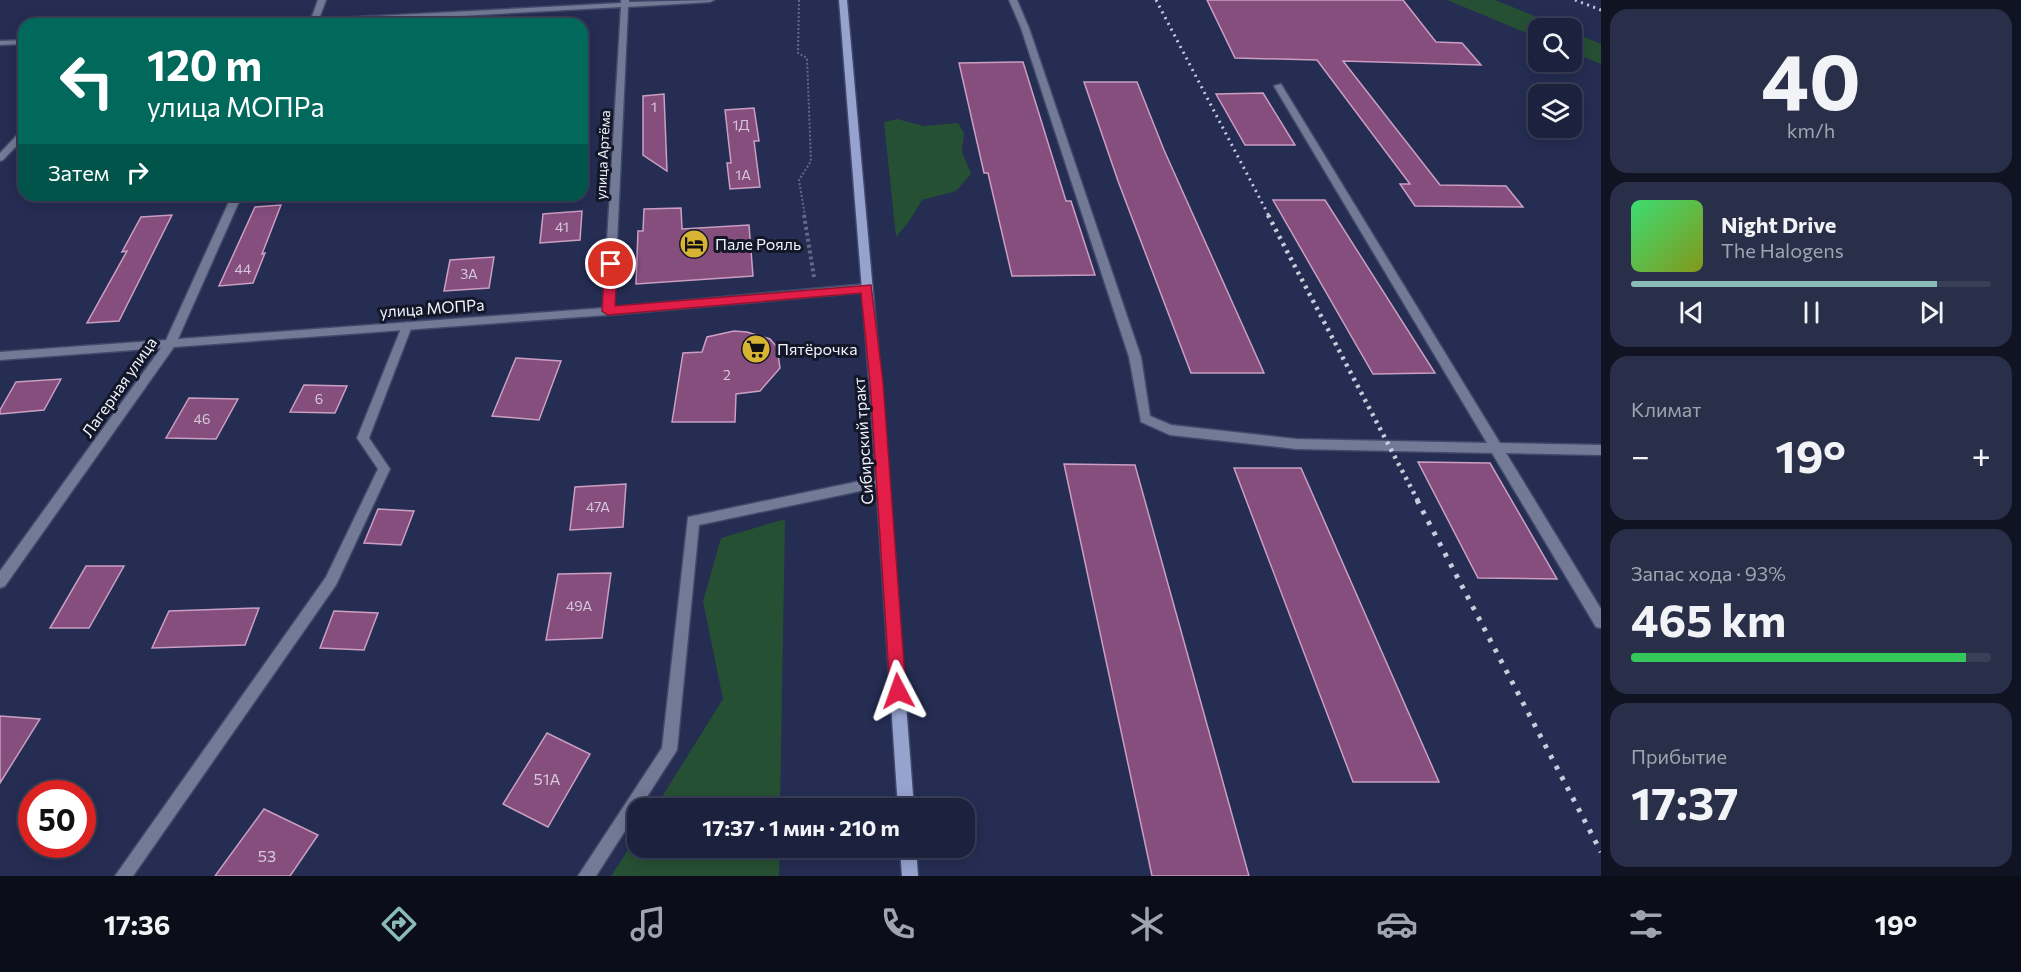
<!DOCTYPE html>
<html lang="ru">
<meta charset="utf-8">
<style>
:root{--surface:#1c223e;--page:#292f49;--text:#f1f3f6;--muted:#a0a4b0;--line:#3a3f58;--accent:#8bbbb9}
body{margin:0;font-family:Commissioner,sans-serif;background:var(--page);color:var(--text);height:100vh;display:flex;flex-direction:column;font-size:22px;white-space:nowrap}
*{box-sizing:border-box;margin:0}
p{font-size:20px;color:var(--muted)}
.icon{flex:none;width:33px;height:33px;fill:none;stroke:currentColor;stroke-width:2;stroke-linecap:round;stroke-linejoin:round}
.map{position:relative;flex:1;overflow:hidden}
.details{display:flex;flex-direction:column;gap:9px;padding:9px;background:#0f1322;width:420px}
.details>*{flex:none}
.hud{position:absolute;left:18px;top:18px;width:570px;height:183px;border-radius:18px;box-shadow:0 3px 15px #0003,0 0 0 2px var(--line);background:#00695c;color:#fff;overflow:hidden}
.tools{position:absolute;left:1528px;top:18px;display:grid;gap:12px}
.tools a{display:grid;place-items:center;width:54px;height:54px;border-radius:12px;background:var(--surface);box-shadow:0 3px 15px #0003,0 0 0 2px var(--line);font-size:30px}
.speed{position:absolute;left:18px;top:780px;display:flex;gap:12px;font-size:30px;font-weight:700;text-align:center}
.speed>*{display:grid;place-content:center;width:78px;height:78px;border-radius:50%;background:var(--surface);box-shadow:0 3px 15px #0003,0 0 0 2px var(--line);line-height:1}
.speed .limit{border:9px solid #d22;background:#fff;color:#111}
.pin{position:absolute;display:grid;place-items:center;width:51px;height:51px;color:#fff;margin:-26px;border:3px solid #fff;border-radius:50%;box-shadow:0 2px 6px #0007}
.me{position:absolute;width:66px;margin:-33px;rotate:356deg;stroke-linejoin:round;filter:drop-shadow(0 0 4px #0008)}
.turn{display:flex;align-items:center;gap:21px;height:126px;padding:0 30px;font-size:27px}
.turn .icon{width:78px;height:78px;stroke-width:2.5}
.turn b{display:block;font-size:42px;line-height:51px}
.then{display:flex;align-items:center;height:57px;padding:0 30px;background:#0003;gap:12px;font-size:22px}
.big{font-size:45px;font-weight:700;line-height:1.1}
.details .card{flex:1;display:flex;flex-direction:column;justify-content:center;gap:9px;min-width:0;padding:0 21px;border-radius:18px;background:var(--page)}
.details .dial{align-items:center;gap:0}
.dial b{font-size:78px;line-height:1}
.song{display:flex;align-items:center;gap:18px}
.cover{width:72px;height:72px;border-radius:9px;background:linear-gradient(135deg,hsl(140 70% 55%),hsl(70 70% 35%))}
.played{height:6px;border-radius:3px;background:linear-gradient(90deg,var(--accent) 85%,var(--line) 85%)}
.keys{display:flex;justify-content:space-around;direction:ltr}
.heat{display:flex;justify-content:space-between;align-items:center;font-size:33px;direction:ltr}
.charge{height:9px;border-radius:4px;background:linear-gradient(90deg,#34c759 93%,var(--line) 0)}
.trip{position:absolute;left:627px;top:798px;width:348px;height:60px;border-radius:18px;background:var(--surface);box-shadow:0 3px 15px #0003,0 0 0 2px var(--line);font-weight:700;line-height:60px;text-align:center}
.menu{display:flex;height:96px;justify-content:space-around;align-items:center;background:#0b0e19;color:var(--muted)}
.menu .icon{width:42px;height:42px}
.menu .current{color:var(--accent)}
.menu b{font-size:27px;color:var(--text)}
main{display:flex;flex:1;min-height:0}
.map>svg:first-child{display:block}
.green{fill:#265033}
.building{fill:#854e7d;stroke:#ca9fc2;stroke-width:1.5}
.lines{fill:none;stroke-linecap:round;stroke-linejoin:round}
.service-casing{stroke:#41496b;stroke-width:3}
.minor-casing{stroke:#41496b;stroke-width:3}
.secondary-casing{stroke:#41496b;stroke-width:3}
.path-far1{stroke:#636987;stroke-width:2;stroke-dasharray:2 2;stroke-linecap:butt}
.path{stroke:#636987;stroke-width:4;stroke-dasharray:3 3;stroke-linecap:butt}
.service{fill:#727a96;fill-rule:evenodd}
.minor{fill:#727a96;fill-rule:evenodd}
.secondary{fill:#96a3cf;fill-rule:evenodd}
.rail-far2{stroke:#c7cbdb;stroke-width:3;stroke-dasharray:2 4.5;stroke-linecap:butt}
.rail-far1{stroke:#c7cbdb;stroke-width:4.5;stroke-dasharray:3 5;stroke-linecap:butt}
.rail{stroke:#c7cbdb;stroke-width:5;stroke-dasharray:4 8;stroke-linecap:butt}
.route{fill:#e11d48;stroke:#92132f;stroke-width:1.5}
.labels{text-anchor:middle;stroke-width:6;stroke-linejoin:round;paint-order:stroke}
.number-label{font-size:14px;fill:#d5cadd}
.far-street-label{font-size:14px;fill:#f0f3fd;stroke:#131728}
.poi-label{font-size:16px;fill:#f0f3fd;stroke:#131728;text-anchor:start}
.street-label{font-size:16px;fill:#f0f3fd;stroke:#131728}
.near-number-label{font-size:16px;fill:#d5cadd}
</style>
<main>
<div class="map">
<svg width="1601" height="876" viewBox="0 0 1601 876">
<rect width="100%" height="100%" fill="#252d53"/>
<g class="green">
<polygon points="1447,0 1495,0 1564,28 1539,28 1539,38"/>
<polygon points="1572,32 1601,44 1601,64 1572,52"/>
<polygon points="897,119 924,126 958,123 964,133 962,152 971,174 956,191 922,200 910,220 896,237 884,122"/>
<polygon points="785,519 780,808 655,808 723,699 703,601 721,538"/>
<polygon points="637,836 638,848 780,848 779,876 611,876"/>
</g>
<g class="building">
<polygon points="1207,0 1403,0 1436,42 1462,43 1481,65 1343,61 1440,185 1506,186 1523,207 1415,206 1400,184 1410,184 1317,60 1235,58"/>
<polygon points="1023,62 1066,201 1071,201 1095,275 1012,276 988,173 984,173 959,63"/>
<polygon points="1084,82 1137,82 1164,150 1264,373 1191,373 1118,181"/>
<polygon points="1263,93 1295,145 1245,145 1216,94"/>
<polygon points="664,94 667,171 643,155 643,96"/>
<polygon points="754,108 759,141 754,141 760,187 730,189 727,163 731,163 725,110"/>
<polygon points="1273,200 1325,200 1435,373 1373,374"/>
<polygon points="281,205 262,254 265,253 253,283 219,286 255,207"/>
<polygon points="681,208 682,229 749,225 753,276 636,284 638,231 643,231 644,209"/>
<polygon points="582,211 580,240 540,243 543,214"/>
<polygon points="172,215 119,321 87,323 127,251 122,252 141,217"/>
<polygon points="494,257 489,288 444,291 450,260"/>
<polygon points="734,331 747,332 770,339 777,347 780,368 760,391 736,394 735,422 672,422 683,353 702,352 707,337"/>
<polygon points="516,358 561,361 539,420 492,416"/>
<polygon points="61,379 44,410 0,414 0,410 16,382"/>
<polygon points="304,385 347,386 335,413 290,412"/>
<polygon points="189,398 238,399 216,439 166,438"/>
<polygon points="1418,462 1490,463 1557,579 1478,578"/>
<polygon points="1064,464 1135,465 1249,876 1152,876"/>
<polygon points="1234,468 1301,468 1439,782 1353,782"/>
<polygon points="626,484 623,527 570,530 575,487"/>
<polygon points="378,509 414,511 401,545 364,543"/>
<polygon points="86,566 124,566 89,628 50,628"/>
<polygon points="611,573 602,638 546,640 558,574"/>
<polygon points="259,608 245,645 152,648 169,611"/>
<polygon points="334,611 378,613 364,650 320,648"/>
<polygon points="0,716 40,719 0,783"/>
<polygon points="547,733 590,754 548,827 503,804"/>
<polygon points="264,809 318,835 290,876 215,876"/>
</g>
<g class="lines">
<g class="service-casing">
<g id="service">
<polygon points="1009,0 1017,0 1029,28 1141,357 1150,416 1171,425 1296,439 1487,443 1274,86 1281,84 1500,443 1601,445 1601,455 1506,453 1601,609 1601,628 1596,627 1492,453 1296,449 1170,435 1141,422 1129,357 1021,28"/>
<polygon points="24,130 24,138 3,160 0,161 0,153 21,131"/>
<polygon points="407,322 412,326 369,438 390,469 336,585 133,876 115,876 326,577 378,469 357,438 402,326"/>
<polygon points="884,476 888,477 890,481 888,485 884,486 699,525 677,750 596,876 578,876 662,748 688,517"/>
</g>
</g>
<g class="minor-casing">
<g id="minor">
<polygon points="318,0 326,0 319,19 621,3 621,0 629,0 629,2 714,0 710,2 628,7 614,307 867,284 872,288 867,292 608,315 174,347 5,586 0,588 0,571 161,348 0,360 0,352 166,340 232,195 242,195 178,339 603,308 621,7 317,24 257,24 261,22 311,19"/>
<polygon points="24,40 24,44 0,45 0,41"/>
</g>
</g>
<g class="secondary-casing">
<g id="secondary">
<polygon points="839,0 847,0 883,404 914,808 898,808 871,404"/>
<polygon points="900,848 916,848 918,876 902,876"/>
</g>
</g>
<polyline class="path-far1" points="799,0 798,53 807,58 811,161 799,180 805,216"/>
<polyline class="path" points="804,215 814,277"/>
<use href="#service" class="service"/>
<use href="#minor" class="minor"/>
<use href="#secondary" class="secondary"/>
<g class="rail-far2">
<polyline points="1156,0 1269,216"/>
<polyline points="1575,0 1601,10"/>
</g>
<polyline class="rail-far1" points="1268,215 1418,501"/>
<polyline class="rail" points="1417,500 1601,852"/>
</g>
<polygon class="route" points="611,260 617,264 615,306 871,285 883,382 906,691 904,697 898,699 892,697 890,691 870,382 861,293 608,315 602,311 605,264"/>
<defs>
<g id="hotel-disc" transform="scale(1.5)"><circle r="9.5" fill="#d8b434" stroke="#131728"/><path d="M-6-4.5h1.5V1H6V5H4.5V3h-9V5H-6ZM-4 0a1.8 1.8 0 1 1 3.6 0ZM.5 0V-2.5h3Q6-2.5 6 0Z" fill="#111"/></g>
<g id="supermarket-disc" transform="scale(1.5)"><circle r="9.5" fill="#d8b434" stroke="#131728"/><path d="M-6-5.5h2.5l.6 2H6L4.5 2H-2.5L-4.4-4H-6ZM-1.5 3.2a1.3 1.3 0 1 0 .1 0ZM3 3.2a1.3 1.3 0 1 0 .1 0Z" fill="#111"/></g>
</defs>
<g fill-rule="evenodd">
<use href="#hotel-disc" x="694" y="244"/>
<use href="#supermarket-disc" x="756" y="349"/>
</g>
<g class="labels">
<g class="number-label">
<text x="654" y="112">1</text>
<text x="741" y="130">1Д</text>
<text x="743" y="180">1А</text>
<text x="562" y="232">41</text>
<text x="243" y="274">44</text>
<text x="469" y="279">3А</text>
<text x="727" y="380">2</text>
<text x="319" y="404">6</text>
<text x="202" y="424">46</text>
<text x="598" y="512">47А</text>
<text x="579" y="611">49А</text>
</g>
<g class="far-street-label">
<text transform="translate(603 155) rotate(-87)" y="5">улица Артёма</text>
</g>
<g class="poi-label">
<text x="715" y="250">Пале Рояль</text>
<text x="777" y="355">Пятёрочка</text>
</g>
<g class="street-label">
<text transform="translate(432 308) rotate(-4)" y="6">улица МОПРа</text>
<text transform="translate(119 387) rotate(-55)" y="6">Лагерная улица</text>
<text transform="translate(863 441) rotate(-94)" y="6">Сибирский тракт</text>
</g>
<g class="near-number-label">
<text x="547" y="785">51А</text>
<text x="267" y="862">53</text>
</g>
</g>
</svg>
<div class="tools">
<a><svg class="icon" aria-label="search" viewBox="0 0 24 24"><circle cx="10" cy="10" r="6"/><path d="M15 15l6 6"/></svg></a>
<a><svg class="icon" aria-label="layers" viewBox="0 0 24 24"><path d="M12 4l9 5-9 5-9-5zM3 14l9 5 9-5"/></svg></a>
</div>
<div class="speed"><div class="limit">50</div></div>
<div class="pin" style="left:611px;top:264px;background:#d93025"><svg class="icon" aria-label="arrive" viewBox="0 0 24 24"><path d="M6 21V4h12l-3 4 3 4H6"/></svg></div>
<svg class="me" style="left:898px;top:691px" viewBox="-20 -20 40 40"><path d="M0-17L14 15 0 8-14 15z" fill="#e11d48" stroke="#fff" stroke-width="4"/></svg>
<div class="trip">17:37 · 1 мин · 210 m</div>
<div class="hud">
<div class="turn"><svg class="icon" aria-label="left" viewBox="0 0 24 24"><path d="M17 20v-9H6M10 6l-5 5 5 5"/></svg><div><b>120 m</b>улица МОПРа</div></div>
<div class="then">Затем<svg class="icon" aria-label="right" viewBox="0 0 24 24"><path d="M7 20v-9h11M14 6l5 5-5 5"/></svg></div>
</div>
</div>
<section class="details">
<div class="card dial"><b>40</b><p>km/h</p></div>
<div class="card">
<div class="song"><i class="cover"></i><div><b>Night Drive</b><p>The Halogens</p></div></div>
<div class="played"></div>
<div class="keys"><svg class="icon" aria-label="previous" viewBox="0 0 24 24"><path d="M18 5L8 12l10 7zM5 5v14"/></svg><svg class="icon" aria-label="pause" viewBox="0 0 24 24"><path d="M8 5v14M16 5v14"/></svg><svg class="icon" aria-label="next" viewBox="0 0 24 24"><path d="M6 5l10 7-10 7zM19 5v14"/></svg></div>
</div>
<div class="card"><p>Климат</p>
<div class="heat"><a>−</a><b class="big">19°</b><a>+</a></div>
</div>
<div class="card"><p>Запас хода · 93%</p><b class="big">465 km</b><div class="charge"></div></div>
<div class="card"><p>Прибытие</p><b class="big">17:37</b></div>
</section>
</main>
<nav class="menu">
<b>17:36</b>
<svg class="icon current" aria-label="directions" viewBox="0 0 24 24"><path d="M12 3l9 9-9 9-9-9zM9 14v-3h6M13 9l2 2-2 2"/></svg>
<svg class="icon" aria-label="music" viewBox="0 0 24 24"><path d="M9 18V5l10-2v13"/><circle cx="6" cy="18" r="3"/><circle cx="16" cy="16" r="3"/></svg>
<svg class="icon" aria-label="phone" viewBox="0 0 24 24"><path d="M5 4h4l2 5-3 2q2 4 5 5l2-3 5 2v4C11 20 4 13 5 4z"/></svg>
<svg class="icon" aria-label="climate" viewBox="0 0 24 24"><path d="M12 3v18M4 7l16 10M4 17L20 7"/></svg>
<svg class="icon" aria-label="car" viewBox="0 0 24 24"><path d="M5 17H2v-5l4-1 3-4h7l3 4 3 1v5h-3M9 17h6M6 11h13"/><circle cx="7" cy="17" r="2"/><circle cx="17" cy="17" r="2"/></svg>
<svg class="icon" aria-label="filters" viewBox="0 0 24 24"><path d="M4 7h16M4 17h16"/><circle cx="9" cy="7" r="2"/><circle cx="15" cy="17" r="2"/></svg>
<b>19°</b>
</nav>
